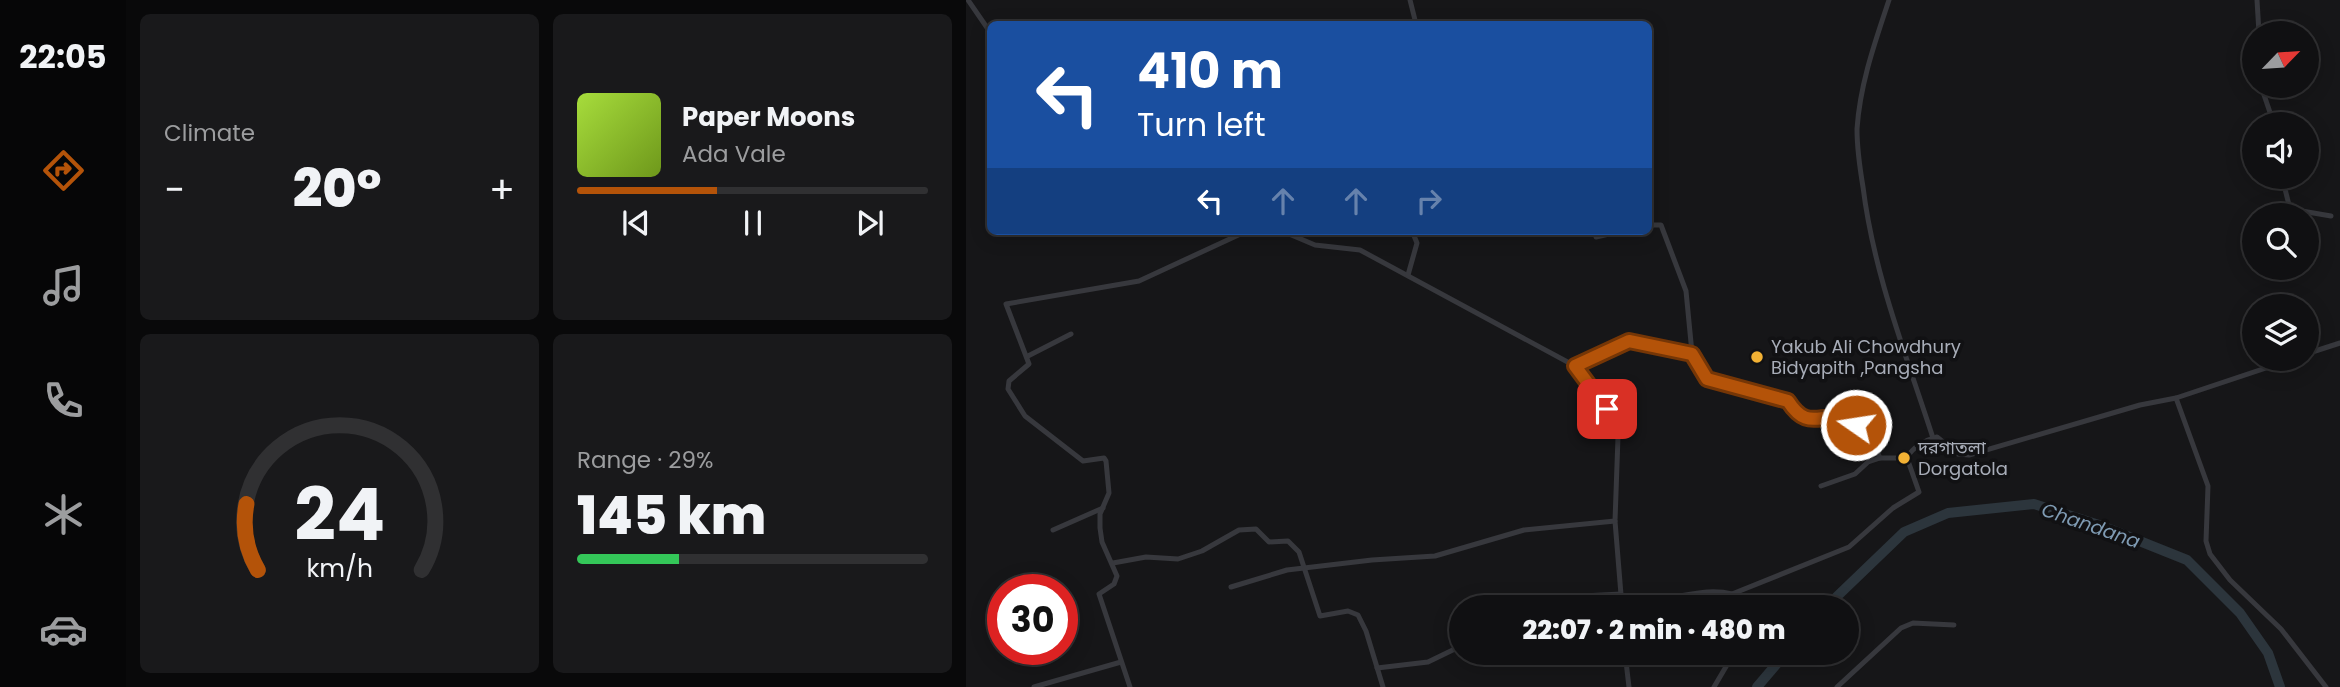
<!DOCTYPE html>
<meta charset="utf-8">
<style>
:root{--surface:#101012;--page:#19191b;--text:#f1f3f6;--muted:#9c9d9f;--line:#303032;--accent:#b45309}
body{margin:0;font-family:Poppins,"Noto Sans Bengali",sans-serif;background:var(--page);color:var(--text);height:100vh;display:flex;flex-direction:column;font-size:26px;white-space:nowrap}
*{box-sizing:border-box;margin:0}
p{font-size:23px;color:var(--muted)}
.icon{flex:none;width:38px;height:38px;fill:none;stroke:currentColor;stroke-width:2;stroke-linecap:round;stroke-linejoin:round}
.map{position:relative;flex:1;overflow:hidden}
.sheet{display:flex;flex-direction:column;gap:14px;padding:14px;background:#09090a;width:840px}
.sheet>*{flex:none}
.guide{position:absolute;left:21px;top:21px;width:665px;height:214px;border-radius:10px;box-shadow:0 4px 18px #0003,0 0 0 2px var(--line);background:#1a4fa0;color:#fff;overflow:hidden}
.needle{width:46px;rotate:65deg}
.buttons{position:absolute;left:1276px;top:21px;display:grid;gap:14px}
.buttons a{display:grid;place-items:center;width:77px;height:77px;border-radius:50%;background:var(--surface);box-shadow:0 4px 18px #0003,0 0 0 2px var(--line);font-size:35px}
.speed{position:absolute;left:21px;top:574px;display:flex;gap:14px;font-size:35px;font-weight:700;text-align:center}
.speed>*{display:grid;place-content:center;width:91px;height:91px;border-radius:50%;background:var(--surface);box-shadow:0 4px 18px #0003,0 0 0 2px var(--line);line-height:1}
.speed .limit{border:10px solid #d22;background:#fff;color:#111}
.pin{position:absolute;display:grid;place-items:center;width:60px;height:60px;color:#fff;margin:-30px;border-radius:14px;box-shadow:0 4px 10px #0006}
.me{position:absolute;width:77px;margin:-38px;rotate:283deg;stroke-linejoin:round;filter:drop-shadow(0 0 5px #0008)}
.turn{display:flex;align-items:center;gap:24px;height:147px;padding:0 35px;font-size:32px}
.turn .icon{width:91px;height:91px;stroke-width:2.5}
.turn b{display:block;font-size:49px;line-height:60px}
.lanes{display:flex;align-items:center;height:66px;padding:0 35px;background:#0003;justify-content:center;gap:35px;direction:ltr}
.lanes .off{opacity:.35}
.big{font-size:52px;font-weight:800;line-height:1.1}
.sheet .widget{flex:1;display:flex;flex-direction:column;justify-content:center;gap:10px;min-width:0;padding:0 24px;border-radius:10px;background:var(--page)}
.sheet .dial{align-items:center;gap:0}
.dial svg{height:182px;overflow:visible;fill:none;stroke:var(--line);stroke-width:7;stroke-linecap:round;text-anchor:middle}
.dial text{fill:var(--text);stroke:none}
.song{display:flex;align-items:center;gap:21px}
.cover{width:84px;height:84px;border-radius:10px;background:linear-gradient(135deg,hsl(80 70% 55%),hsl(80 70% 35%))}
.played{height:7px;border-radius:4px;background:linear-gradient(90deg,var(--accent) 40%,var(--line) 40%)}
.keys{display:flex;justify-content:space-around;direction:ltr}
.heat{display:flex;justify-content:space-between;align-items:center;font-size:38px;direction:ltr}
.charge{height:10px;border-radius:5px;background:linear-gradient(90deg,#34c759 29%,var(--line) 0)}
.sheet .tiles{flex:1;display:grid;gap:14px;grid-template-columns:repeat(2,1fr)}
.trip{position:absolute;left:483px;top:595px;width:410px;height:70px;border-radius:35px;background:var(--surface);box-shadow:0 4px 18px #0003,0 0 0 2px var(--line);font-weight:800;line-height:70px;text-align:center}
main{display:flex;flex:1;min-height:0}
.menu{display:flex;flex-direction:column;width:126px;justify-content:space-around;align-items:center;background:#060607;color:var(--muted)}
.menu .icon{width:49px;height:49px}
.menu .current{color:var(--accent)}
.menu b{font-size:32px;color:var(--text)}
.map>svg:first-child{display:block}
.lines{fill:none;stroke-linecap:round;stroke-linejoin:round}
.river{stroke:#2c353c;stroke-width:10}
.street{stroke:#37383d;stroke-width:5}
.route-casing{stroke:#753606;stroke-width:18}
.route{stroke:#b45309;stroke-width:12}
.poi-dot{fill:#f2b134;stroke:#111113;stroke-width:2.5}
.labels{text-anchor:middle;stroke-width:7;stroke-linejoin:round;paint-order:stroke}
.poi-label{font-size:18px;fill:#a8adb8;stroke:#111113;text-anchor:start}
.water-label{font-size:19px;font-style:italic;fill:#7f9bb3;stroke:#111113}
</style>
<main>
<nav class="menu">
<b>22:05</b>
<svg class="icon current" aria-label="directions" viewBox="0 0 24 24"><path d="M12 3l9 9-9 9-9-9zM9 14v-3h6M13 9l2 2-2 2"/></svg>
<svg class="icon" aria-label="music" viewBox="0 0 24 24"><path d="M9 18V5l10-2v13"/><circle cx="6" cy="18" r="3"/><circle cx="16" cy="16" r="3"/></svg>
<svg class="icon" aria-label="phone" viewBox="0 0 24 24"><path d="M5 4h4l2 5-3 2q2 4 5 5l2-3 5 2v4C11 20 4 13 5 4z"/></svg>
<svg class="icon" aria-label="climate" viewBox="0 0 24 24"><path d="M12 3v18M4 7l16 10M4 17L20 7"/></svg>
<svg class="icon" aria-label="car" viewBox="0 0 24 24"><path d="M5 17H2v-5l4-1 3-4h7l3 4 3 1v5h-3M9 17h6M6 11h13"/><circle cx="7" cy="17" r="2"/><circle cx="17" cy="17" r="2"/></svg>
</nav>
<section class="sheet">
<div class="tiles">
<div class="widget"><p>Climate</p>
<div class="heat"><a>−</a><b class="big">20°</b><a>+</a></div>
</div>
<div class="widget">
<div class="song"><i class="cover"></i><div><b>Paper Moons</b><p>Ada Vale</p></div></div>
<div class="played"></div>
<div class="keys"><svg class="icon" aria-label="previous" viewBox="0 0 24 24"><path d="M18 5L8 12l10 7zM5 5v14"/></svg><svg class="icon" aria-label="pause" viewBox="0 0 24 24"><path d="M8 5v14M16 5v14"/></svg><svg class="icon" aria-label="next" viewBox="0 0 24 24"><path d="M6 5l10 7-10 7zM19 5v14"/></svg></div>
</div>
<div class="widget dial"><svg viewBox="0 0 100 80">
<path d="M14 69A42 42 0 1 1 86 69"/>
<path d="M14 69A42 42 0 0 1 9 40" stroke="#b45309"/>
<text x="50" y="56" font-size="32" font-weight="700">24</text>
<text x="50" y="72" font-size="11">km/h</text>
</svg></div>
<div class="widget"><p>Range · 29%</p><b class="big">145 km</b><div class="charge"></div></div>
</div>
</section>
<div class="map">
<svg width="1374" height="687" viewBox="0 0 1374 687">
<rect width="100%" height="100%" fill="#161618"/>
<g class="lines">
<g class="river">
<polyline points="860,607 938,532 982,513 1068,504 1136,526 1221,560 1274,613 1302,653 1314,687"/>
<polyline points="791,687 820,653"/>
</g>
<g class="street">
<polyline points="2,0 24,32"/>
<polyline points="444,0 450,24"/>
<path d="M 923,0 C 909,42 894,84 891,129 C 891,148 894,169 897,187 C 908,275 940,354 967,438"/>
<polyline points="1291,0 1293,33"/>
<polyline points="1298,86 1297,92 1308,124"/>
<polyline points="1316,177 1324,209 1365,216"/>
<polyline points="682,225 695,225 720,291 726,353"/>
<polyline points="316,231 349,245 394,250 609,366 641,409 652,437 649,521 656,607"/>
<polyline points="630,237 656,231"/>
<polyline points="442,275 451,243 446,231"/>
<polyline points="1340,354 1374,343"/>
<polyline points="62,356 105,334"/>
<path d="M 609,366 L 663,341 L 723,353 L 730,357 L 741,379 L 822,401 C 843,433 852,410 882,420 L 907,442 L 914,458 L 941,458"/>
<polyline points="1210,398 1242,486 1240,541 1244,554 1264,580 1315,629 1360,687"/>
<polyline points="855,486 889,474 902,462 914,458"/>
<polyline points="87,530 137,508"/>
<polyline points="147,563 180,557 212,559 236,551 273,530 290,529 303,542 322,541 333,552 354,616 382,611 392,615 400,631 417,687"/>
<polyline points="265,587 321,570 406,560 469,556 558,530 649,521"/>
<path d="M 655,598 C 666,598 678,600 689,599 C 715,598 740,587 766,594"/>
<polyline points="566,607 616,596 655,594"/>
<path d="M 761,607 L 766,594 L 883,547 L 927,508 L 953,492 L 941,458 C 946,447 960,440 971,437 L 992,454 L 1003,455 L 1174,405 L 1210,398 L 1327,359"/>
<polyline points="659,653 663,687"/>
<polyline points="411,668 462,662 495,646"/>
<polyline points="68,687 155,662"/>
<polyline points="164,687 133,594 148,584 151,576 136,542 134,528 134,514 143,493 140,461 138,458 117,461 59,416 42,389 43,381 63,364 40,304 173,281 281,231"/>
<polyline points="748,687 768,653"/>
<polyline points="871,687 935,628 947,623 988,625"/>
</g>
</g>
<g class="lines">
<g class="route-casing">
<path id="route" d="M 641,409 L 609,366 L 663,341 L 726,354 L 741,379 L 822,401 C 845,437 858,404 890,425"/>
</g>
<use href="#route" class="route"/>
</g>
<g class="poi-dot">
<circle cx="791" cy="357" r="7"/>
<circle cx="938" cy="458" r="7"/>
</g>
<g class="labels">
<g class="poi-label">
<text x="805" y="353">Yakub Ali Chowdhury<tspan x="805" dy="21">Bidyapith ,Pangsha</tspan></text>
<text x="952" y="454">দরগাতলা<tspan x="952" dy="21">Dorgatola</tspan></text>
</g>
<g class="water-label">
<text transform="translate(1125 525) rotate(19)" y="7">Chandana</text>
</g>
</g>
</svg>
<div class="buttons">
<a><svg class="needle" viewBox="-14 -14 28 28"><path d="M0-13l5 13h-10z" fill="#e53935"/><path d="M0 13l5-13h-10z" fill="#9c9d9f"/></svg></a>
<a><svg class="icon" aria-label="sound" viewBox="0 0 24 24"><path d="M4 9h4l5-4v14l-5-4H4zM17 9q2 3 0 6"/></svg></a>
<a><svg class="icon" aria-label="search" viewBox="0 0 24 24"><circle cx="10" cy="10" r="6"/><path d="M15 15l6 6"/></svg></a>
<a><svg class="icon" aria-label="layers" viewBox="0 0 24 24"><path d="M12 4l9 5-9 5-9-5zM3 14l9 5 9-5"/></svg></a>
</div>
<div class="speed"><div class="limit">30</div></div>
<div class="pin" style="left:641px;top:409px;background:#d93025"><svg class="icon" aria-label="arrive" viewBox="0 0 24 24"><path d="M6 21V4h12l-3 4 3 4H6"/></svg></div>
<svg class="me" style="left:890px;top:425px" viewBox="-20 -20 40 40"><circle r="17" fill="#b45309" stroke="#fff" stroke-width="3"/><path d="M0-11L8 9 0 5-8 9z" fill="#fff"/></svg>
<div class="trip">22:07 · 2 min · 480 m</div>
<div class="guide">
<div class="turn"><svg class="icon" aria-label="left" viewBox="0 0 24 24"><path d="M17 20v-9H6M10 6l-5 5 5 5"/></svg><div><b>410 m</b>Turn left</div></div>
<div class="lanes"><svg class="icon" aria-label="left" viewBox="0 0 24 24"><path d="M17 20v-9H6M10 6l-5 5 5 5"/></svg><svg class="icon off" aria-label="ahead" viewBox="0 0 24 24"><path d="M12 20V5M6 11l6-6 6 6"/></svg><svg class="icon off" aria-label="ahead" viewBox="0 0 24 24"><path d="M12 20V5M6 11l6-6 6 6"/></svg><svg class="icon off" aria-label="right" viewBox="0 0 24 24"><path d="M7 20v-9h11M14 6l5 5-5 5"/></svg></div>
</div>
</div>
</main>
